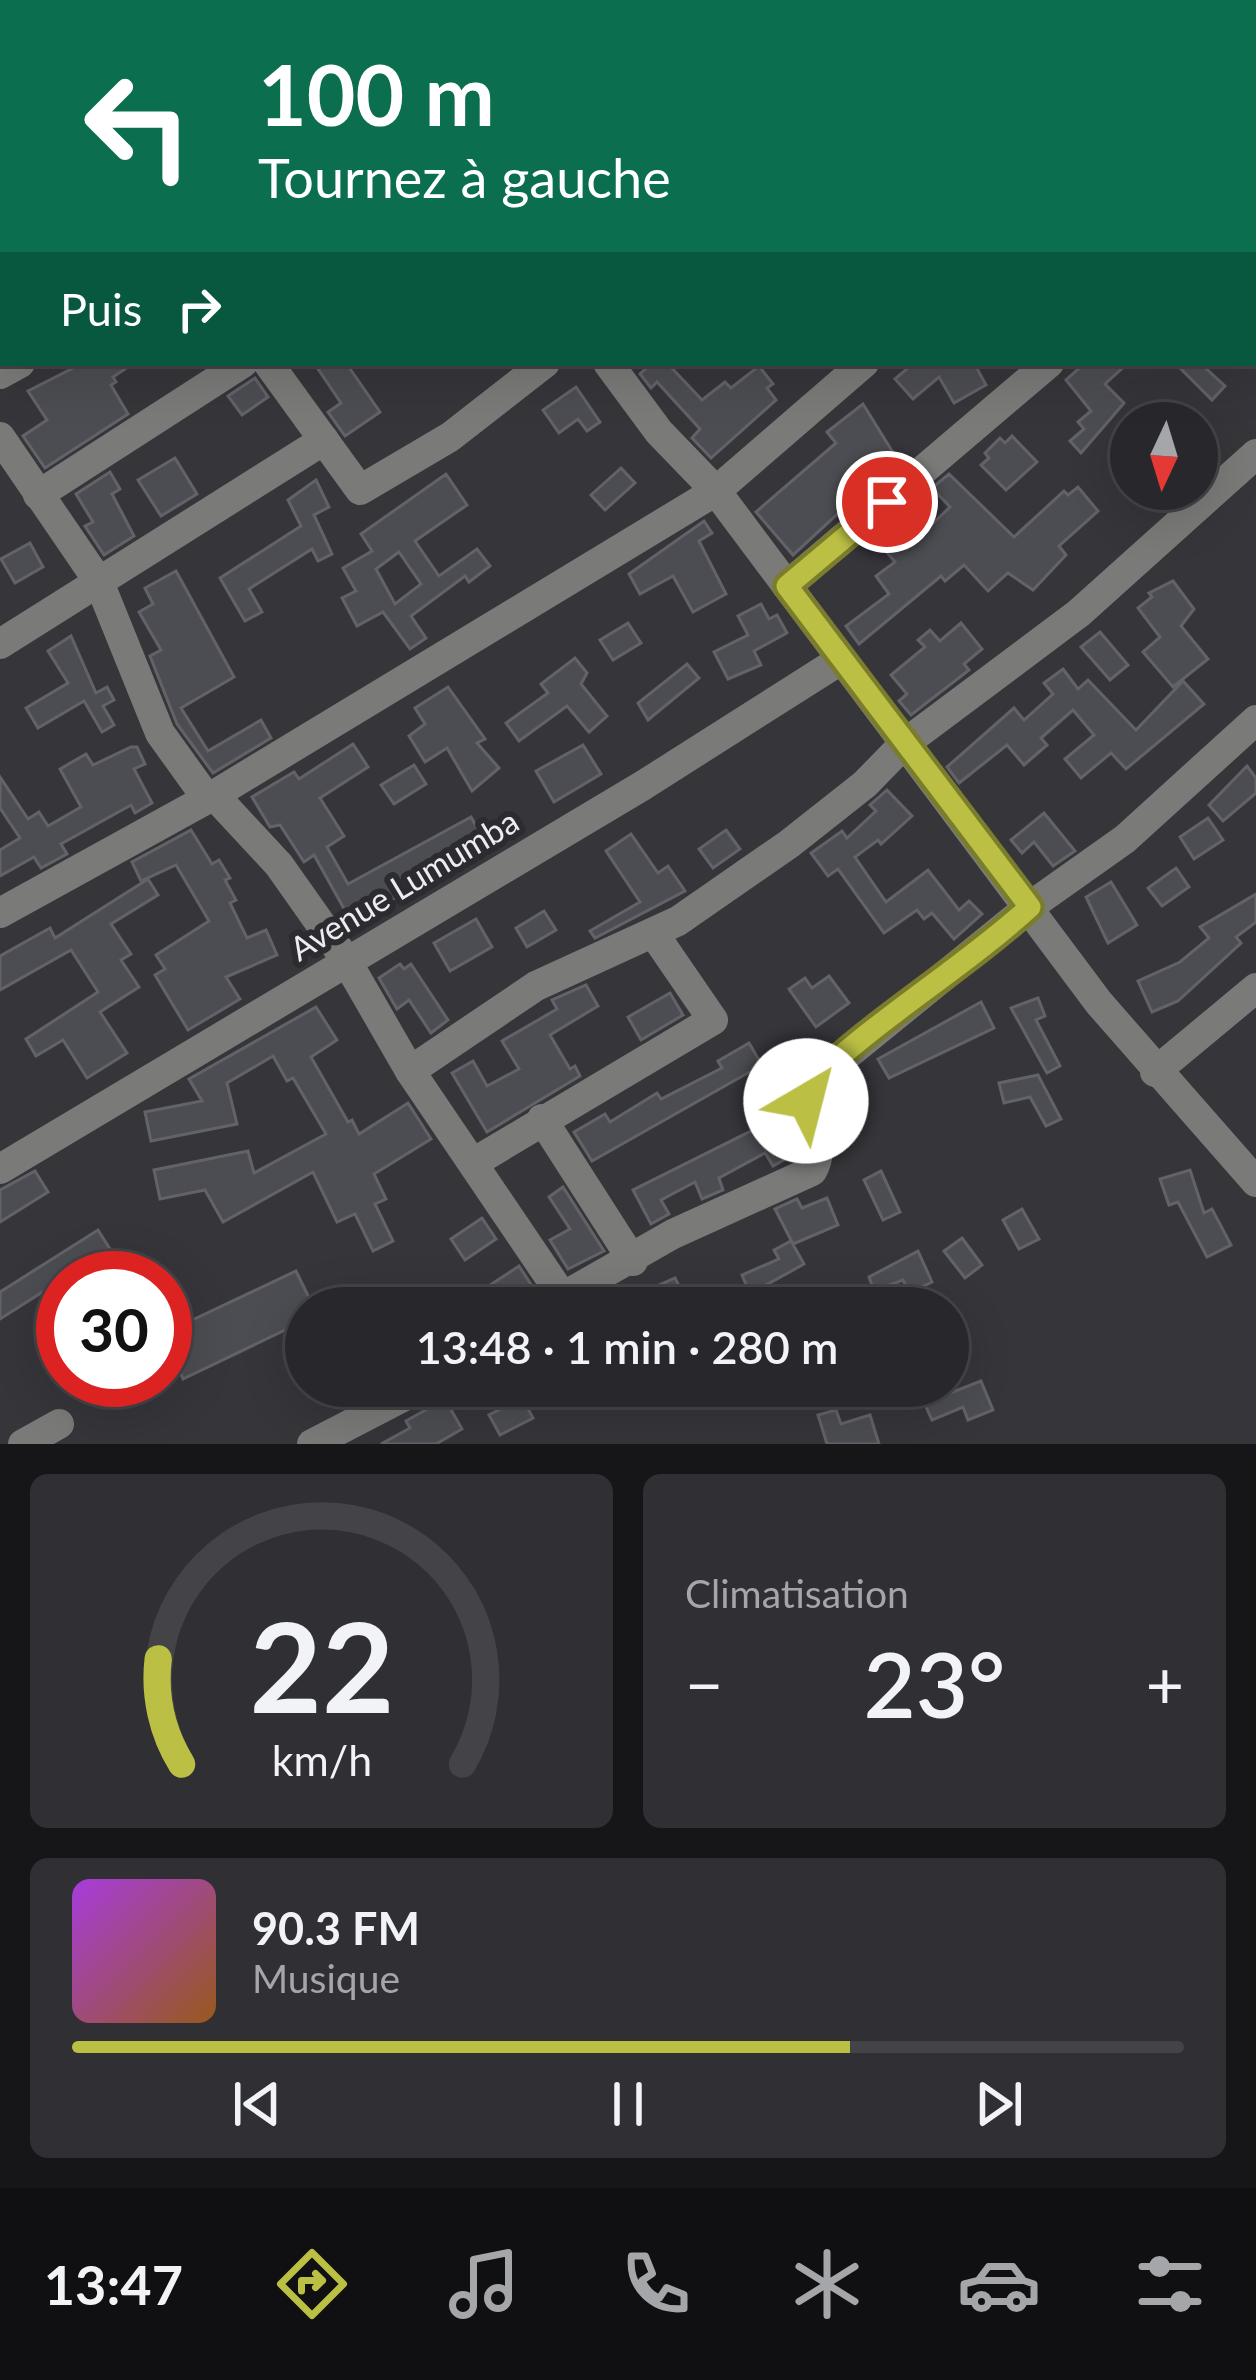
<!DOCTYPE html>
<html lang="fr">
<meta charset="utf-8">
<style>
:root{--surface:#28282c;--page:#303034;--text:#f1f3f6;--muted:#a5a6a9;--line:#444448;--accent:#bbc044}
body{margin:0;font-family:Lato,sans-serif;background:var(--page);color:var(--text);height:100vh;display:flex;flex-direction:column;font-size:45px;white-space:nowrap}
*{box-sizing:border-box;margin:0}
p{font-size:39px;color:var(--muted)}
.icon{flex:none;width:66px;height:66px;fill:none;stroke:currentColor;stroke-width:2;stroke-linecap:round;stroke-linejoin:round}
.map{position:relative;height:1444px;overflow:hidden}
.drawer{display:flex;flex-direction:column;gap:30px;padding:30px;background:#161618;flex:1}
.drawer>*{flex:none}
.hud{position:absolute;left:0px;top:0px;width:1257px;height:366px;box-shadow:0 12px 48px #0002,0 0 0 3px var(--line);background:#0b6e4f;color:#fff;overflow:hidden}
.needle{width:78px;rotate:184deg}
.tools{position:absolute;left:1110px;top:402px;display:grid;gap:24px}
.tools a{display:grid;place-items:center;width:108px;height:108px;border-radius:50%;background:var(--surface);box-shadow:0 12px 48px #0002,0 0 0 3px var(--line);font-size:60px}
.speed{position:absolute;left:36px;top:1251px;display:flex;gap:24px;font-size:60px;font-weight:700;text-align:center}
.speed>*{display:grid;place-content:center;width:156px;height:156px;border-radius:50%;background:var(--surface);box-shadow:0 12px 48px #0002,0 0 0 3px var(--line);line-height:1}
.speed .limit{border:18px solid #d22;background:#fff;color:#111}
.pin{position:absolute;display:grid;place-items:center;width:102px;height:102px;color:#fff;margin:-51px;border:6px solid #fff;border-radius:50%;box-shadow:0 3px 12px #0007}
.me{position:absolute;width:132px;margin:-66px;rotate:37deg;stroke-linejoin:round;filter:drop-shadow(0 0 9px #0008)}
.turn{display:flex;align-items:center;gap:42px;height:252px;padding:0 60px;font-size:54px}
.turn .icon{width:156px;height:156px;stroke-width:2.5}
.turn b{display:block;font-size:84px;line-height:102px}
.then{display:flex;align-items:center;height:114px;padding:0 60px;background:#0003;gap:24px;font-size:45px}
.big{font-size:90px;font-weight:600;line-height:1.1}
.drawer .tile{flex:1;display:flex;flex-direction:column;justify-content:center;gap:18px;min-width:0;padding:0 42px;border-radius:18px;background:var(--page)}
.drawer .dial{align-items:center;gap:0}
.dial svg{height:312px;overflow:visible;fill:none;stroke:var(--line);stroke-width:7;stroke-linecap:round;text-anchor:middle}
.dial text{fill:var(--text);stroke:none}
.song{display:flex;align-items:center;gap:36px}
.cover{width:144px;height:144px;border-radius:18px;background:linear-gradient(135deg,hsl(280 70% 55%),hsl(30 70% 35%))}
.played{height:12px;border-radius:6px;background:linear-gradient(90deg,var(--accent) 70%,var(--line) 70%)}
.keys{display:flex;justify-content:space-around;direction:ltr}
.heat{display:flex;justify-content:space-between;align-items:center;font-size:66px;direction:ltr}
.drawer .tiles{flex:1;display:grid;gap:30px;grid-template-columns:1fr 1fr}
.tile:last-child{grid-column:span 2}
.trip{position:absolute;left:285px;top:1287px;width:684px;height:120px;border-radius:60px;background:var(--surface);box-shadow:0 12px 48px #0002,0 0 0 3px var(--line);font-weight:600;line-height:120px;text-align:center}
.dock{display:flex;height:192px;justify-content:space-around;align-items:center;background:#101012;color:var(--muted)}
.dock .icon{width:84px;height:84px}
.dock .selected{color:var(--accent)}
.dock b{font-size:54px;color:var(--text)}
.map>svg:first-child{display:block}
.building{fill:#4c4d52;stroke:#626268;stroke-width:3;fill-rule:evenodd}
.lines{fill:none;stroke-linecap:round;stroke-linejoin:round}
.minor{stroke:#7a7b78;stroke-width:30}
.route-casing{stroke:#7a7d2c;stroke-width:30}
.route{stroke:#bbc044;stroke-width:21}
.labels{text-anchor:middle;stroke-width:12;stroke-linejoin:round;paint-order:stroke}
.street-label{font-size:33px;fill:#ecedf0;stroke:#2b2b30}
</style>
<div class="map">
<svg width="1256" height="1444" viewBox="0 0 1256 1444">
<rect width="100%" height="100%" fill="#35353a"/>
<g class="building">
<polygon points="83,363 134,363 113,377 116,382 111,385 128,414 45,468 23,436 47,420 28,391"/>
<polygon points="314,363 346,363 380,412 345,436 328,412 341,403"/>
<polygon points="652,363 667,363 702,400 725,382 731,388 759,366 773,384 767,388 776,400 711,458 692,438 700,429 657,382 651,388 640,374"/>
<polygon points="914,363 974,363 986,385 954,403 939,377 913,399 895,379"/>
<polygon points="1085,363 1128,363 1105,384 1124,403 1081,453 1070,441 1084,429 1078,422 1091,411 1066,380"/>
<polygon points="1175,363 1200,363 1225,386 1212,400"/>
<polygon points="255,378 268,397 242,415 228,396"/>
<polygon points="576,387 600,422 587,431 578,419 559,433 543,410"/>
<polygon points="863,404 897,459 851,487 858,495 793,555 756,512 836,443 827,432"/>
<polygon points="1012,436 1037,462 1006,490 981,465 989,458 985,453 1000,438 1005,443"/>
<polygon points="175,458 197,494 161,516 138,480"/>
<polygon points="621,468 635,483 605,510 591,495"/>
<polygon points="110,472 120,489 112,494 134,536 104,555 85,526 93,522 76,494"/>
<path d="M 446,474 L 467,505 L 415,541 L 439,576 L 477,549 L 490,566 L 469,582 L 465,576 L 411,616 L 426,638 L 410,649 L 383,612 L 357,626 L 342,598 L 356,591 L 343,568 L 372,551 L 361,534 ZM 399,552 L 421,584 L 395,604 L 376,569 Z"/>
<polygon points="949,474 1014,537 1064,491 1068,495 1078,487 1098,511 1059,546 1066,555 1033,590 1008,573 988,591 964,565 945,581 941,576 859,644 846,626 889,594 876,576 895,562 874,537 888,526 907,548 950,507 932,488"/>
<polygon points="316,480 329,507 314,515 332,554 318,561 312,549 249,589 262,612 245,621 220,578 301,526 288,500"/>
<polygon points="704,521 712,533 699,541 726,594 693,612 673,576 640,594 629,574"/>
<polygon points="30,543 43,567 15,583 1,559"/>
<polygon points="176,571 234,677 181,708 208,751 261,720 271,738 213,773 177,724 150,656 161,650 139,612 153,604 145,588"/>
<polygon points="1173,581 1194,609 1181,626 1208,659 1173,687 1143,652 1160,637 1138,608 1152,597 1149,593"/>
<polygon points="761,604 769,619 777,615 787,633 754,651 761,665 728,679 714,652 748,635 738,616"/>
<polygon points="628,623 641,643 613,660 600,640"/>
<polygon points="961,623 982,649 964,664 969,670 911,715 899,701 907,694 891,675 925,647 918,640 930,630 940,641"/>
<polygon points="1100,632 1128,665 1110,680 1081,647"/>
<polygon points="71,636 96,693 107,687 114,700 103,706 114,725 102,732 84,701 38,728 26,708 68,683 48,651"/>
<polygon points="575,658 587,673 581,684 607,716 589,732 567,706 519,741 506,723 548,693 541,684"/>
<polygon points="687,664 699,678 648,720 638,703"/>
<polygon points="1063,669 1078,689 1088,680 1136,730 1183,681 1204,704 1126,769 1111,753 1081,778 1065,759 1094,735 1073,710 1041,738 1047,745 1024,765 1007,745 959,783 947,767 1014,708 1024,720 1053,694 1044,683"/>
<polygon points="448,687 485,739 477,743 499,768 472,791 447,748 425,762 409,736 425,724 415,708"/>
<polygon points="353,744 368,767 320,798 344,836 327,847 348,884 471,817 487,845 352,923 314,855 304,862 280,825 270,827 252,797 294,772 299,779"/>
<polygon points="583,745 601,774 554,802 536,771"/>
<polygon points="131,747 137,747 145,764 134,769 152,803 135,813 131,805 61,844 67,854 41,868 34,857 0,876 0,850 20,838 0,808 0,777 28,819 39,812 48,826 81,807 60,769 86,754 93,765"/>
<polygon points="414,765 426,784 394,804 381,785"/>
<polygon points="1247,766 1256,778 1256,793 1223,821 1209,805"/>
<polygon points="887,790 912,816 881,844 878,840 855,857 886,902 928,870 959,910 969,901 982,914 954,939 932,913 924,919 917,910 884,933 838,869 828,876 811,853 842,831 847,838 876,811 870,805"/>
<polygon points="1044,813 1075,851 1053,866 1034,842 1022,853 1011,840"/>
<polygon points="1208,818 1223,840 1194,859 1180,837"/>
<polygon points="191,830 212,864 219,860 230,878 225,880 236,900 230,903 247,938 266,930 277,955 226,977 240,999 188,1030 155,975 165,969 156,955 209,921 176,865 141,881 132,862"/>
<polygon points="726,830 740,849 713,868 699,849"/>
<polygon points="631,834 658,873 668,866 685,891 595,938 590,931 640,902 606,851"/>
<polygon points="1176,868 1189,887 1162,906 1148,888"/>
<polygon points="148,879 158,895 111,924 131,954 121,960 139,987 100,1012 127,1053 87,1078 63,1040 36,1056 26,1039 98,992 71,950 0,990 0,956 50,928 55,938"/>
<polygon points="1111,882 1137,925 1108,943 1086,897"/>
<polygon points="1256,894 1256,922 1236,937 1241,943 1178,1001 1152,1012 1138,981 1180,962 1209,938 1200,927"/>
<polygon points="544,911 556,930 527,947 516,928"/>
<polygon points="476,919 492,947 450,971 434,943"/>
<polygon points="400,964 404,969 411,964 448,1020 431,1033 409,1000 397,1009 379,978"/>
<polygon points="829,976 849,1003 816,1027 789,989 805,978 812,988"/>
<polygon points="586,985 598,1006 550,1035 570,1069 575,1066 580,1076 487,1132 452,1073 473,1061 487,1086 519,1069 502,1041 557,1009 552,1000"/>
<polygon points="670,993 683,1015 641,1040 628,1017"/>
<polygon points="1038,998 1045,1016 1036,1020 1060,1066 1047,1073 1011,1008"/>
<polygon points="981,1002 994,1028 889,1078 878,1059"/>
<polygon points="316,1007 337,1040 311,1057 348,1122 352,1120 359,1134 408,1103 431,1139 374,1174 386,1199 375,1204 393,1241 373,1251 355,1214 337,1222 313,1172 223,1222 205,1190 160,1199 154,1170 248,1151 254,1173 326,1134 293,1078 287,1081 273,1056 227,1083 237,1124 151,1141 145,1112 202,1101 189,1079"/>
<polygon points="749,1043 762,1065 592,1161 574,1132 605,1114 610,1122 657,1093 661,1099 722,1068 718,1061"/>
<polygon points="1038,1075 1061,1119 1046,1126 1030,1097 1004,1103 999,1083"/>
<polygon points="781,1116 798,1152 773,1166 765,1153 719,1178 723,1190 702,1199 695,1182 661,1200 669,1214 651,1224 633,1190"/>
<polygon points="1190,1170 1204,1213 1212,1209 1231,1245 1207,1257 1178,1202 1169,1205 1160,1179"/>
<polygon points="35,1171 48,1192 0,1222 0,1190"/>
<polygon points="881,1171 900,1212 883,1220 864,1180"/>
<polygon points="563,1187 604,1251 568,1269 550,1240 570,1229 549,1197"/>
<polygon points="827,1198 838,1225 793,1244 775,1209 797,1199 802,1208"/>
<polygon points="1022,1209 1039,1239 1019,1249 1003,1220"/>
<polygon points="482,1218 496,1239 465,1260 451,1239"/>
<polygon points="98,1230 110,1249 0,1319 0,1292"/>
<polygon points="962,1238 982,1265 965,1278 944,1251"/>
<polygon points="791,1241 804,1264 750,1294 742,1275 779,1259 774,1250"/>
<polygon points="918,1251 932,1282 909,1293 903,1280 874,1291 869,1277"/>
<polygon points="519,1266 532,1286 492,1308 481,1291"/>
<polygon points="296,1271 314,1308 306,1308 306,1320 183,1379 165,1333"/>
<polygon points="675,1278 687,1302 716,1288 726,1308 668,1308 657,1286"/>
<polygon points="981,1381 993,1410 968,1420 963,1407 932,1420 919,1391 941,1386 945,1395"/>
<polygon points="443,1386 473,1386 446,1401 462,1429 436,1444 381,1444 410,1428 406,1421 429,1408"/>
<polygon points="522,1398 533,1418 500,1435 489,1415"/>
<polygon points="836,1410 841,1424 870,1415 879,1444 827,1444 818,1415"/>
</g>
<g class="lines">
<g class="minor">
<polyline points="325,0 328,3"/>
<polyline points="1172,0 1174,3"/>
<polyline points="364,3 368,0"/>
<polyline points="689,3 692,0"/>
<polyline points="966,3 970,0"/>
<polyline points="1254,96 1256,98"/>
<polyline points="1254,175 1256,174"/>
<polyline points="0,191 3,189"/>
<polyline points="268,363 360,490 450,437 545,363"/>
<polyline points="608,363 659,432 716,491 1099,1003 1256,1182"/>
<polyline points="0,374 20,363"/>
<polyline points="0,437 99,582 160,733 206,797"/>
<polyline points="38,495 243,363"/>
<polyline points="787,586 1049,363"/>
<polyline points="0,644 324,440"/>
<polyline points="214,795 279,865 346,960 410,1071 563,1297"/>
<polyline points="0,913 214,795 716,491 864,363"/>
<polyline points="410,1071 536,986 678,921 789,844 865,784 904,744 1079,613 1256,454"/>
<polyline points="1155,1072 1256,988"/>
<polyline points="542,1119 633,1261"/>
<polyline points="473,1163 713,1020 654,934"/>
<polyline points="0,1169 642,786 842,659"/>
<path d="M 543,1308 L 673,1234 L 812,1171 C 828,1144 807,1116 805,1089 L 1029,907 L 1125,839 L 1256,720"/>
<polyline points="23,1444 59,1424"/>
<polyline points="312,1444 424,1386"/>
</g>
</g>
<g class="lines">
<g class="route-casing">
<path id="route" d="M 806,1101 L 805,1089 C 873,1021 958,972 1030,907 L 787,586 L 887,502"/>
</g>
<use href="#route" class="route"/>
</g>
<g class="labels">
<g class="street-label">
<text transform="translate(404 885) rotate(-31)" y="12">Avenue Lumumba</text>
</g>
</g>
</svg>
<div class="tools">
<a><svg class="needle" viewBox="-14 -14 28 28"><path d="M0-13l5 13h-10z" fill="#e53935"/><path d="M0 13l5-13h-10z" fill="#a5a6a9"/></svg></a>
</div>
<div class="speed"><div class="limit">30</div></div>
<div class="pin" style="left:887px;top:502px;background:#d93025"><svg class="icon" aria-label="arrive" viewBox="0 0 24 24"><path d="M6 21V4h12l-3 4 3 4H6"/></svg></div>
<svg class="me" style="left:806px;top:1101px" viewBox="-20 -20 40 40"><circle r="19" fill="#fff"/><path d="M0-13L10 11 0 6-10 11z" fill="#bbc044"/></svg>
<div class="trip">13:48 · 1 min · 280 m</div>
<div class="hud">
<div class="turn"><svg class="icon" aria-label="left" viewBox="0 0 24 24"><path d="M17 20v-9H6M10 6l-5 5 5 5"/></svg><div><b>100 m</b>Tournez à gauche</div></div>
<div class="then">Puis<svg class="icon" aria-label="right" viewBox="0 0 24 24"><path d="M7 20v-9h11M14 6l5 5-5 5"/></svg></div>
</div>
</div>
<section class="drawer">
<div class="tiles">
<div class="tile dial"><svg viewBox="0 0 100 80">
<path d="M14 69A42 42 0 1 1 86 69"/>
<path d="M14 69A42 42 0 0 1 8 42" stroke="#bbc044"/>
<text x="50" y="56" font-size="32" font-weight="700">22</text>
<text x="50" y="72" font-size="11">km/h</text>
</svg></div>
<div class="tile"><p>Climatisation</p>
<div class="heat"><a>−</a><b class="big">23°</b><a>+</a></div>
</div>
<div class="tile">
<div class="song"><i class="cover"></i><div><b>90.3 FM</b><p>Musique</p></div></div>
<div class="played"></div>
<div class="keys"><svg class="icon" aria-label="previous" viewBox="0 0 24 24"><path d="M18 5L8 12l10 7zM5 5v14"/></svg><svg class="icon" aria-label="pause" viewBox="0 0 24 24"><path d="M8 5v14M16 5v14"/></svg><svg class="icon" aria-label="next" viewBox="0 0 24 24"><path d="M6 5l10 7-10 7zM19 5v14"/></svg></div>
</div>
</div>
</section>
<nav class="dock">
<b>13:47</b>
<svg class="icon selected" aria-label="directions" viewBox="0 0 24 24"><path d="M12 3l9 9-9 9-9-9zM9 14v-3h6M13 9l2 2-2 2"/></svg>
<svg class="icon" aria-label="music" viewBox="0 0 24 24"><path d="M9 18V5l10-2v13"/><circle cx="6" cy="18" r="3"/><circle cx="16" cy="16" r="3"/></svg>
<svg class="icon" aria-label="phone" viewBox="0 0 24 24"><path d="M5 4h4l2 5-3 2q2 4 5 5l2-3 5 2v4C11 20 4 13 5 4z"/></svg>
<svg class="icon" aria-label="climate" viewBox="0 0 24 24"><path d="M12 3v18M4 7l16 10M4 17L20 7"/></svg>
<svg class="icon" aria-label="car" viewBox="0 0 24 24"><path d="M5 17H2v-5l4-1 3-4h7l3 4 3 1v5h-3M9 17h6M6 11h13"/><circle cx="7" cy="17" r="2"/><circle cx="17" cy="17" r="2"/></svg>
<svg class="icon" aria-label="filters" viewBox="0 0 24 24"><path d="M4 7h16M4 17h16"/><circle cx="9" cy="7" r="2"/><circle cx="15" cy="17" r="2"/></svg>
</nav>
